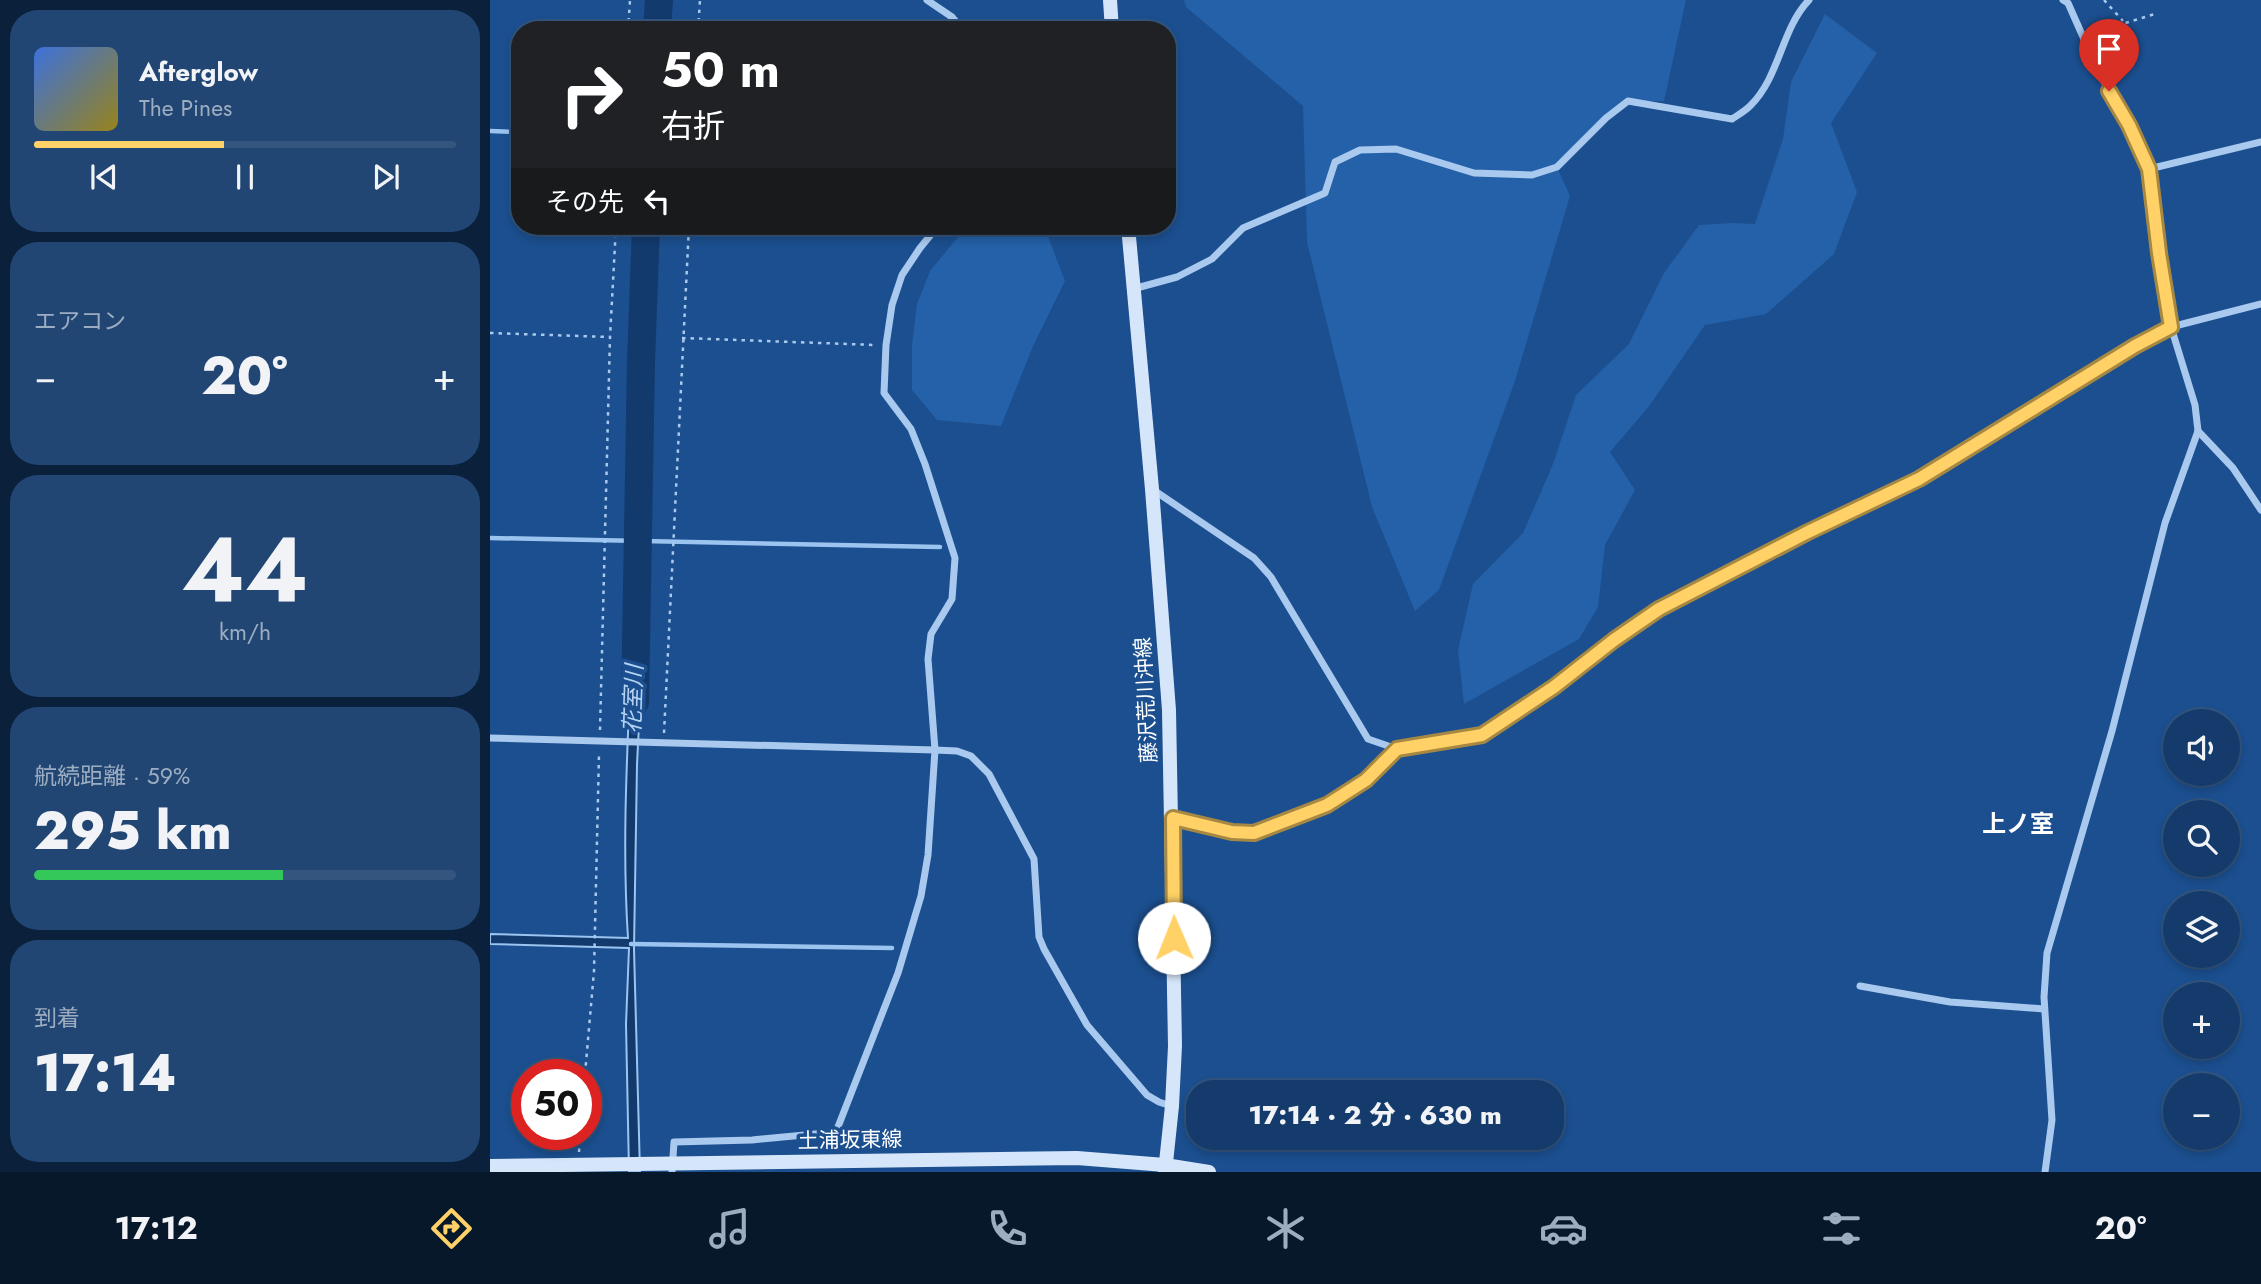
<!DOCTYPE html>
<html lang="ja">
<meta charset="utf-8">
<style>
:root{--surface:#143b6b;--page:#214673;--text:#f1f3f6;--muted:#9dadc1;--line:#33557e;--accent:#ffd166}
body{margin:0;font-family:Jost,"Noto Sans JP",sans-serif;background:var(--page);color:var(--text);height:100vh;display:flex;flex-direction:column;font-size:26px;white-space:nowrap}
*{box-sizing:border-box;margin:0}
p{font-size:23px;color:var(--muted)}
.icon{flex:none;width:38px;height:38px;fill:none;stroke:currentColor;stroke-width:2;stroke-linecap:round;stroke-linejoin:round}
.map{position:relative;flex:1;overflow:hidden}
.sheet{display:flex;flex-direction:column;gap:10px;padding:10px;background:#0b203b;width:490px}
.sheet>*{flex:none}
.hud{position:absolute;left:21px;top:21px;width:665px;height:214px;border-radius:28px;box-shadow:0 4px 10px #0003,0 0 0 2px var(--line);background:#202124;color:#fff;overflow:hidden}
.buttons{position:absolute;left:1673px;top:709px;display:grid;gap:14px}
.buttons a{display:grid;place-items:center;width:77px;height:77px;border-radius:50%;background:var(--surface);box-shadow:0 4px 10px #0003,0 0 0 2px var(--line);font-size:35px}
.speed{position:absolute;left:21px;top:1059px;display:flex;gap:14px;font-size:35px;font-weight:700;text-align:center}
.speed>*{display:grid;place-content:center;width:91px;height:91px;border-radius:50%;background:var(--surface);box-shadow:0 4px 10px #0003,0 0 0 2px var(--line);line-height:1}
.speed .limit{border:10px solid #d22;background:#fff;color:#111}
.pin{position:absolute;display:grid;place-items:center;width:60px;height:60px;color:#fff;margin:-72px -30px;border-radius:50% 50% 50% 0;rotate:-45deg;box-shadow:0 0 7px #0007}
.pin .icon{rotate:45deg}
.me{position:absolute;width:77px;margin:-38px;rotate:359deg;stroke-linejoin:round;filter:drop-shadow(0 0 5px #0008)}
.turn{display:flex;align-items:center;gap:24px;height:147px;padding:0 35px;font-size:32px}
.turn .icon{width:91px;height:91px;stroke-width:2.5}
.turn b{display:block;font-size:49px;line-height:60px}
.then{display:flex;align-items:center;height:66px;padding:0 35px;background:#0003;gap:14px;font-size:26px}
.big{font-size:52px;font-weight:800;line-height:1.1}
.sheet .card{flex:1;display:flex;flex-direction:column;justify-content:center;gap:10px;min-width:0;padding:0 24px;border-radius:28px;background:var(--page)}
.sheet .dial{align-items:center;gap:0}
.dial b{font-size:91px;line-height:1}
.song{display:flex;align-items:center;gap:21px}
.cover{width:84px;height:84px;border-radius:10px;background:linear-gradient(135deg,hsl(220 70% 55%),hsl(50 70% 35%))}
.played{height:7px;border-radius:4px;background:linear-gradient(90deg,var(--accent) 45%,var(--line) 45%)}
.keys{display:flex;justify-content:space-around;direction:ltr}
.heat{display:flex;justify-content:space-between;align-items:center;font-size:38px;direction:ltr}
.charge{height:10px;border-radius:5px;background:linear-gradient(90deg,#34c759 59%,var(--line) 0)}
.trip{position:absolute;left:696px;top:1080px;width:378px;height:70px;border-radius:28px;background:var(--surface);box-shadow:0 4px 10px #0003,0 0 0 2px var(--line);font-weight:800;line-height:70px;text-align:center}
.tabs{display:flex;height:112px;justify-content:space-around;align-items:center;background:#08182b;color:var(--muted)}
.tabs .icon{width:49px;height:49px}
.tabs .selected{color:var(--accent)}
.tabs b{font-size:32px;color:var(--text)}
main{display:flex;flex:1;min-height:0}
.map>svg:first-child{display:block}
.green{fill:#2461a8}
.water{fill:#123a6d;stroke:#9cc4f0;stroke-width:2}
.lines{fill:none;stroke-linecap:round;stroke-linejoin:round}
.stream{stroke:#9cc4f0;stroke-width:4.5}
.river{stroke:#123a6d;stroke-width:28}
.path{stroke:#a9c9ee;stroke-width:2.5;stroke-dasharray:3.5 5;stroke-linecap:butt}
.minor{stroke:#a9c9ee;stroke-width:7}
.secondary{stroke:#d6e6fa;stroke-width:14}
.route-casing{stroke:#a68842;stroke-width:18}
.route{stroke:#ffd166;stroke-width:12}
.labels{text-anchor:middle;stroke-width:7;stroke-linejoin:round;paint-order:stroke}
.street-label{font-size:21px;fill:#fff;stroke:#1b4f8f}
.water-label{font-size:23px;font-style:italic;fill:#b5d3f5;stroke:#1b4f8f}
.quarter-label{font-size:24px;font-weight:bold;fill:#fff;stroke:#1b4f8f}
</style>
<main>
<section class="sheet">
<div class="card">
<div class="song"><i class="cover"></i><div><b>Afterglow</b><p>The Pines</p></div></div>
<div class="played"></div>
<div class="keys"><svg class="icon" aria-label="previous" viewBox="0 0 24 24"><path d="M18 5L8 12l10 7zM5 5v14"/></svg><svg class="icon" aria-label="pause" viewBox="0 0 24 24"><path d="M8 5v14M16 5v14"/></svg><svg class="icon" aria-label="next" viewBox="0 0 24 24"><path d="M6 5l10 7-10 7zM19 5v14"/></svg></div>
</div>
<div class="card"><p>エアコン</p>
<div class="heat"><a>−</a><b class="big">20°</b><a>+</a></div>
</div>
<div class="card dial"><b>44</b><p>km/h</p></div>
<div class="card"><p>航続距離 · 59%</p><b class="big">295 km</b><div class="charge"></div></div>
<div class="card"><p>到着</p><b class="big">17:14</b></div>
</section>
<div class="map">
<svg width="1771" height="1172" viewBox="0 0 1771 1172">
<rect width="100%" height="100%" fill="#1b4f8f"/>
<g class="green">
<polygon points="694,0 1196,0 1174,101 1138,101 1067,167 1080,196 1025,381 949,590 925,611 882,507 817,242 813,106 696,7"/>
<polygon points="1335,14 1387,53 1341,123 1367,192 1344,254 1276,314 1215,325 1160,405 1120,452 1145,490 1115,545 1108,607 1089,639 974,704 968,650 983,584 1033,533 1063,464 1086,395 1139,344 1174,273 1209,225 1242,223 1265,224 1293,139 1301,82"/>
<polygon points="477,226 554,226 575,281 543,346 511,426 447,420 422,390 422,345 427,304 440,271"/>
</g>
<path class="water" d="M 141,664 L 152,665 L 147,764 L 144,949 L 150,1172 L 139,1172 L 136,1024 L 139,948 L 0,944 L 0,934 L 138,938 C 132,847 137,755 141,664 Z"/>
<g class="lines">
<g class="stream">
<polyline points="0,131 30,132"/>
<polyline points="0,538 450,547"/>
<polyline points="141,944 402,948"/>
</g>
<g class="river">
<polyline points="167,30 169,0"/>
<polyline points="145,702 151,361 156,226"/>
</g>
<g class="path">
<polyline points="1614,0 1633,21"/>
<polyline points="138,30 140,0"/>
<polyline points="208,30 210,0"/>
<polyline points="1603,33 1668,13"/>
<polyline points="0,333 119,337"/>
<polyline points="192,338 385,345"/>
<polyline points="110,730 120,337 126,226"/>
<polyline points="174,733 199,226"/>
<polyline points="95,1074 104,971 109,754"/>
<polyline points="89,1152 90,1134"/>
</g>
<g class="minor">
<polyline points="437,0 462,17 473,30"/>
<polyline points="1659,169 1771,142"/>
<path d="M 643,289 L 687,277 L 722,259 L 753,228 L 835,193 L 845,162 L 870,150 L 906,149 L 984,173 L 1042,175 L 1067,167 L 1116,118 L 1138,101 L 1242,119 C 1248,115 1255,111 1260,106 C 1290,77 1291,29 1319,0"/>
<polyline points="1708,431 1743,468 1771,510"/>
<polyline points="662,489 764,558 781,577 878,739 907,749 992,735 1064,687 1124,640 1169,609 1318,532 1429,479 1645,346 1681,327 1771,304"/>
<polyline points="0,738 445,750 467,751 481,756 499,774 544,859 549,937 554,949 597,1025 657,1095 669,1102 681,1106"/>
<polyline points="683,818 742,832 764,833 837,805 876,780 907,749"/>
<polyline points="1370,986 1460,1002 1554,1009"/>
<polyline points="182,1172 184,1142 262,1140 346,1132 408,973 431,896 438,855 445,750 438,659 441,634 462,599 465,558 435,464 421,429 394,393 396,345 402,305 412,275 430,248 448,226"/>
<polyline points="1555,1172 1562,1120 1554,997 1557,953 1622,731 1675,523 1708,431 1705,405 1681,327 1669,253 1659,169 1639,125 1609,73 1578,3 1573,0"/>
</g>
<g class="secondary">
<polyline points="620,0 622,30"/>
<polyline points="638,226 662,489 679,710 685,1046 682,1106 675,1172"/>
<polyline points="0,1166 587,1158 675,1165 719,1172"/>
</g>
</g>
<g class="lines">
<g class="route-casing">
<polyline id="route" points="684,938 683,818 742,832 764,833 837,805 876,780 907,749 992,735 1064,687 1124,640 1169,609 1318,532 1429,479 1645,346 1681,327 1669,253 1659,169 1639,125 1619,91"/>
</g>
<use href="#route" class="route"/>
</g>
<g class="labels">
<g class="street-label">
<text transform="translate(656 700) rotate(-93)" y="7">藤沢荒川沖線</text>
<text transform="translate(360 1140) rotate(-1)" y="7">土浦坂東線</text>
</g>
<g class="water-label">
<text transform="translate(143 699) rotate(-88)" y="8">花室川</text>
</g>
<g class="quarter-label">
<text x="1528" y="832">上ノ室</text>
</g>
</g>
</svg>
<div class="buttons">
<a><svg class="icon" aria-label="sound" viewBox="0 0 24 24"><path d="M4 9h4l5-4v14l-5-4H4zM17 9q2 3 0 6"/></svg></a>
<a><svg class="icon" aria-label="search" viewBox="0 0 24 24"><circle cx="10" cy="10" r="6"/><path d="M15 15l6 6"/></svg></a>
<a><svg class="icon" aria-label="layers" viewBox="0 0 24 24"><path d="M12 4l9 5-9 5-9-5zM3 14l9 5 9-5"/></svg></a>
<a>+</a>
<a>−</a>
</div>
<div class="speed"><div class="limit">50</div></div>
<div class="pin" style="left:1619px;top:91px;background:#d93025"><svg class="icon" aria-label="arrive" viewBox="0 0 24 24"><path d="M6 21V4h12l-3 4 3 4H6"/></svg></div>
<svg class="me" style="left:684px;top:938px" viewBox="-20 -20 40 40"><circle r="19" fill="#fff"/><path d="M0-13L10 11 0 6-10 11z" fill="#ffd166"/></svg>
<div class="trip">17:14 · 2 分 · 630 m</div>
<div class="hud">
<div class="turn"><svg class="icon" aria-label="right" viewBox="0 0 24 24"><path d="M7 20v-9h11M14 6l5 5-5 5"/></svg><div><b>50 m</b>右折</div></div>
<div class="then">その先<svg class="icon" aria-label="left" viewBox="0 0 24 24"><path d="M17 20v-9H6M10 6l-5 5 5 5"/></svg></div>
</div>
</div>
</main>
<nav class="tabs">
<b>17:12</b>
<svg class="icon selected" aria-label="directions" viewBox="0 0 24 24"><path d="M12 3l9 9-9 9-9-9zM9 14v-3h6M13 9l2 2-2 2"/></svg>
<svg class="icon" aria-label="music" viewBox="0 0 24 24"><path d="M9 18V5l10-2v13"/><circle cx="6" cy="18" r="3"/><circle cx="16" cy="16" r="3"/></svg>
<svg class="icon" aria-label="phone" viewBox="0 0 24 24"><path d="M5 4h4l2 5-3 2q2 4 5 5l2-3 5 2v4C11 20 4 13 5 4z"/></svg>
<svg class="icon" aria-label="climate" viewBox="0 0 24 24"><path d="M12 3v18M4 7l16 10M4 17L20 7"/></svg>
<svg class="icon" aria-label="car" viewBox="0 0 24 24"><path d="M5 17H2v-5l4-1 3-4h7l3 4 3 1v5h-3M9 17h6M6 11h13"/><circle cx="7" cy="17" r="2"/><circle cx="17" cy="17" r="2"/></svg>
<svg class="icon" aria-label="filters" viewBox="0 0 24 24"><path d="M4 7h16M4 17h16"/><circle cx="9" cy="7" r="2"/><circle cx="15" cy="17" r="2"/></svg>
<b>20°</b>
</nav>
